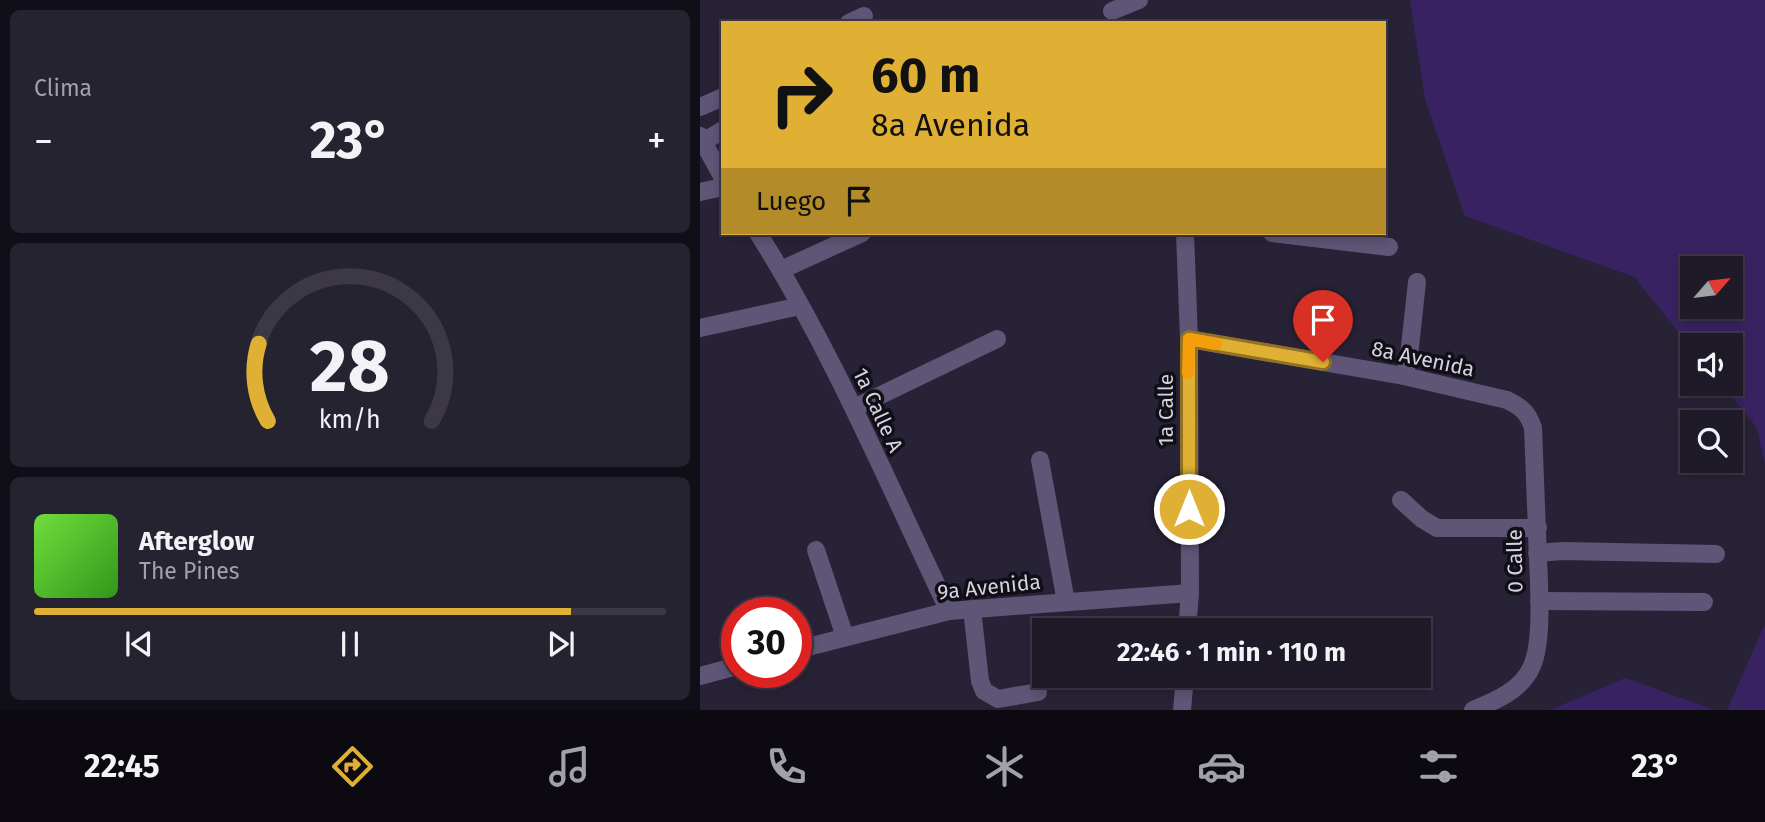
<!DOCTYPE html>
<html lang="es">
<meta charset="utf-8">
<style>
:root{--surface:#1e1a28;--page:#262330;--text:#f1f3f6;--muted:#a1a1a8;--line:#3c3845;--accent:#e0b034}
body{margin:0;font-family:"Fira Sans",sans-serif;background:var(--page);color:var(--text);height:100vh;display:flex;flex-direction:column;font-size:26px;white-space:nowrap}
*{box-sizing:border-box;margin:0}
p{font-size:23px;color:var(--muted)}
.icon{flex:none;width:38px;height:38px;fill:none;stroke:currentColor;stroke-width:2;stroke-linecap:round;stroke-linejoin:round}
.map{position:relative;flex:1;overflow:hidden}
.details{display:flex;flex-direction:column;gap:10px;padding:10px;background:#100e16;width:700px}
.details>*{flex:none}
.top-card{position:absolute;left:21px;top:21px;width:665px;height:214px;border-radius:0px;box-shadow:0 4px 10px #0003,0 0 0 2px var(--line);background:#e0b034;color:#111;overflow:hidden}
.needle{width:46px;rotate:62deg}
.tools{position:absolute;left:980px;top:256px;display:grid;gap:14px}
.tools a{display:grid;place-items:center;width:63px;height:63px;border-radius:0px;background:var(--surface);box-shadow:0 4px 10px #0003,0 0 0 2px var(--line);font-size:35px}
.speed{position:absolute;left:21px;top:597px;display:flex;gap:14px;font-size:35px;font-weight:700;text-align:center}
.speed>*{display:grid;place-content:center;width:91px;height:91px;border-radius:50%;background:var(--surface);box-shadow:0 4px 10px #0003,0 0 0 2px var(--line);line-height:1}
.speed .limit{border:10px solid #d22;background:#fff;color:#111}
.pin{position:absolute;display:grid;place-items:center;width:60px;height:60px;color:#fff;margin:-72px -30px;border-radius:50% 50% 50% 0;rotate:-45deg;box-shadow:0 0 7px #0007}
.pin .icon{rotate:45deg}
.me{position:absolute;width:77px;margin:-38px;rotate:0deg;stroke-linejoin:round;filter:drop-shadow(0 0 5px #0008)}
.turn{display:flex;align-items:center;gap:24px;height:147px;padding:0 35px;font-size:32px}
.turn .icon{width:91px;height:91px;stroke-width:2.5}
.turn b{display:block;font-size:49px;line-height:60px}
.then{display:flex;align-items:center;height:66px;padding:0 35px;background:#0003;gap:14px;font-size:26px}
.big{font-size:52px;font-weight:700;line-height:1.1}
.details .tile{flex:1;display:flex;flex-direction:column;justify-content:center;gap:10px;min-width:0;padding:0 24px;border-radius:10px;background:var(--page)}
.details .dial{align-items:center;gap:0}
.dial svg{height:182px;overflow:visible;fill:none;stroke:var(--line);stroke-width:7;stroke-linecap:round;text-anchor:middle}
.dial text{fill:var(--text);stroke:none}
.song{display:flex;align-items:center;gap:21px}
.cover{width:84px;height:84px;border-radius:10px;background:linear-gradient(135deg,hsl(100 70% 55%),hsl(110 70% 35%))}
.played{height:7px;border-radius:4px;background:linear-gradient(90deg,var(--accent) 85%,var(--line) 85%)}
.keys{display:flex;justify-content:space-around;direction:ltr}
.heat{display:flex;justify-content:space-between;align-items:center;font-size:38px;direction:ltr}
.trip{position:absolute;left:332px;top:618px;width:399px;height:70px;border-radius:0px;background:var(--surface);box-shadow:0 4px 10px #0003,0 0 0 2px var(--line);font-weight:700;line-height:70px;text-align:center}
.tab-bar{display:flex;height:112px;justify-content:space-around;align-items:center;background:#0c0a10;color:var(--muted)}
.tab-bar .icon{width:49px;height:49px}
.tab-bar .selected{color:var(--accent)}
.tab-bar b{font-size:32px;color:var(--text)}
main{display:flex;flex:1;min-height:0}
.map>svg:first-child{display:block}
.green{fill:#382261;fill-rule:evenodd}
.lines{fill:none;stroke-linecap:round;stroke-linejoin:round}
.minor{stroke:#5e5577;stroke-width:18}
.route-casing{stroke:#927222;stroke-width:18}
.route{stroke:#e0b034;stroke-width:12}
.slow{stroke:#f59e0b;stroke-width:12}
.labels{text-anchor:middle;stroke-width:7;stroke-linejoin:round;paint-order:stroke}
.street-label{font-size:21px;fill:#d6d3e0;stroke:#100e16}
</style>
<main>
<section class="details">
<div class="tile"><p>Clima</p>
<div class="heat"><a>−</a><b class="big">23°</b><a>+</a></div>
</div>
<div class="tile dial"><svg viewBox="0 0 100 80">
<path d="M14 69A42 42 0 1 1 86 69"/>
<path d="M14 69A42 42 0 0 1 10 35" stroke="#e0b034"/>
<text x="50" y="56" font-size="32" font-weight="700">28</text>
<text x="50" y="72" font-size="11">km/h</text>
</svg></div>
<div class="tile">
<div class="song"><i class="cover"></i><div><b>Afterglow</b><p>The Pines</p></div></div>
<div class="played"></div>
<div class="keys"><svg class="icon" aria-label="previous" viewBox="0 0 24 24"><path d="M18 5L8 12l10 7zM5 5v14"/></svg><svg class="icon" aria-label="pause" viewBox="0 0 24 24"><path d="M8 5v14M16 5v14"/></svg><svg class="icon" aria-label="next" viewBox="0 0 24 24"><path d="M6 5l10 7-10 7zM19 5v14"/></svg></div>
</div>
</section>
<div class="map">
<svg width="1065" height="710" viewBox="0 0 1065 710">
<rect width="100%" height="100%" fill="#282236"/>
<g class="green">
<path d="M 710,0 L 1065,0 L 1065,464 L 1057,428 L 1021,383 L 1031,383 L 1031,345 L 992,345 L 992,348 L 934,277 L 765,216 L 725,99 ZM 992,268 L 1031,268 L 1031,306 L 992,306 Z"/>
<polygon points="1065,624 1065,710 1027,710"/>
<polygon points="925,678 1015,710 850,710"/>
</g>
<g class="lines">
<g class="minor">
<polyline points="412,11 439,0"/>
<polyline points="149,23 164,16"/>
<polyline points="0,107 23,97"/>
<polyline points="0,136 23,178"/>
<polyline points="3,142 23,130"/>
<polyline points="0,192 23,187"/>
<path d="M 58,233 C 133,352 188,484 249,611"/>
<polyline points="485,233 489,339 490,593 487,630"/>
<polyline points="572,233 689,247"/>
<polyline points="81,270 162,233"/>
<polyline points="0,328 100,306"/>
<path d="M 489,339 L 704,376 L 807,400 C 821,407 828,412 833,428 C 835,471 836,514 838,558 C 839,586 843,641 832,666 C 822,690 795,701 773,710"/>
<polyline points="704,376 709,356 717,282"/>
<polyline points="154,408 297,339"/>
<polyline points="340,460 366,602"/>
<polyline points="701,500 722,519 737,528 838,528"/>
<polyline points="116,550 145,637"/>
<polyline points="837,553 863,551 1016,554"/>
<polyline points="839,601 1004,602"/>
<polyline points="272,609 280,681 284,691 298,699 338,692"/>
<polyline points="96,650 249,611 490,593"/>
<polyline points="0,676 37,666"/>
<polyline points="482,710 485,676"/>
</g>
</g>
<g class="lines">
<g class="route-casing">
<polyline id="route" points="489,509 489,339 623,362"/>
</g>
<use href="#route" class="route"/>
<polyline class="slow" points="488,373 489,339 516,344"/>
</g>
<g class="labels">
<g class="street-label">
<text transform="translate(723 359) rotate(12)" y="7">8a Avenida</text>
<text transform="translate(178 410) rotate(65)" y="7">1a Calle A</text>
<text transform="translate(466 410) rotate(-90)" y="7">1a Calle</text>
<text transform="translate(815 561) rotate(-91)" y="7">0 Calle</text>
<text transform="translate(289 587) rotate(-6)" y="7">9a Avenida</text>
</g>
</g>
</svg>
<div class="tools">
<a><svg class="needle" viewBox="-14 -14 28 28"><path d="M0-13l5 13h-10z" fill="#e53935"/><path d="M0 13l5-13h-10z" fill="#a1a1a8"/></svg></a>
<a><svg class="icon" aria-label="sound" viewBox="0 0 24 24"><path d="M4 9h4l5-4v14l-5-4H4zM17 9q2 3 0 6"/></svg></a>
<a><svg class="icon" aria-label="search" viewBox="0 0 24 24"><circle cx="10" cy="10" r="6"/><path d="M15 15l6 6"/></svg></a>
</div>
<div class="speed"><div class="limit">30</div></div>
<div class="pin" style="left:623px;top:362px;background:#d93025"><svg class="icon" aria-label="arrive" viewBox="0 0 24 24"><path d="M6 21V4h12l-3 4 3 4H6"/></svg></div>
<svg class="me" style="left:489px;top:509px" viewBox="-20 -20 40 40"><circle r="17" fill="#e0b034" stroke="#fff" stroke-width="3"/><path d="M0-11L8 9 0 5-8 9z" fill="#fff"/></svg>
<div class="trip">22:46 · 1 min · 110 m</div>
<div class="top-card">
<div class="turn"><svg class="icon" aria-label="right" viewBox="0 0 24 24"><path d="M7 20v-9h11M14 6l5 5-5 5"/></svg><div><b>60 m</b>8a Avenida</div></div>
<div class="then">Luego<svg class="icon" aria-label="arrive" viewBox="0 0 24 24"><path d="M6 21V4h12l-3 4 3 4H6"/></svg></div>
</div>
</div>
</main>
<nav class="tab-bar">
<b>22:45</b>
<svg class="icon selected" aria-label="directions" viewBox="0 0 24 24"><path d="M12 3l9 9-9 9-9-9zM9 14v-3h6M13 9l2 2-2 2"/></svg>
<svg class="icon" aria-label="music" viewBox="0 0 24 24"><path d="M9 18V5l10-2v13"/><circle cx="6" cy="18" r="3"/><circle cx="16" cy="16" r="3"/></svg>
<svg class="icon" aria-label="phone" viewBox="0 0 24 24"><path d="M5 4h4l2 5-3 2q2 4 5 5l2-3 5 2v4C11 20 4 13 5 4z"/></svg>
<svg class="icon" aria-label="climate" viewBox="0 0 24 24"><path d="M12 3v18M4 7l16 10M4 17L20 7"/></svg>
<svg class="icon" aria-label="car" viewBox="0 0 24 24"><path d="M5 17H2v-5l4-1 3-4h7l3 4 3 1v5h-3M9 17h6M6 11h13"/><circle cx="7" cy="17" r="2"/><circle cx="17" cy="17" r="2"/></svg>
<svg class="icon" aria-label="filters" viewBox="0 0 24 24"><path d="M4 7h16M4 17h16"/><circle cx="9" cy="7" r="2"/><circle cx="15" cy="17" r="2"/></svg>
<b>23°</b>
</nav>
